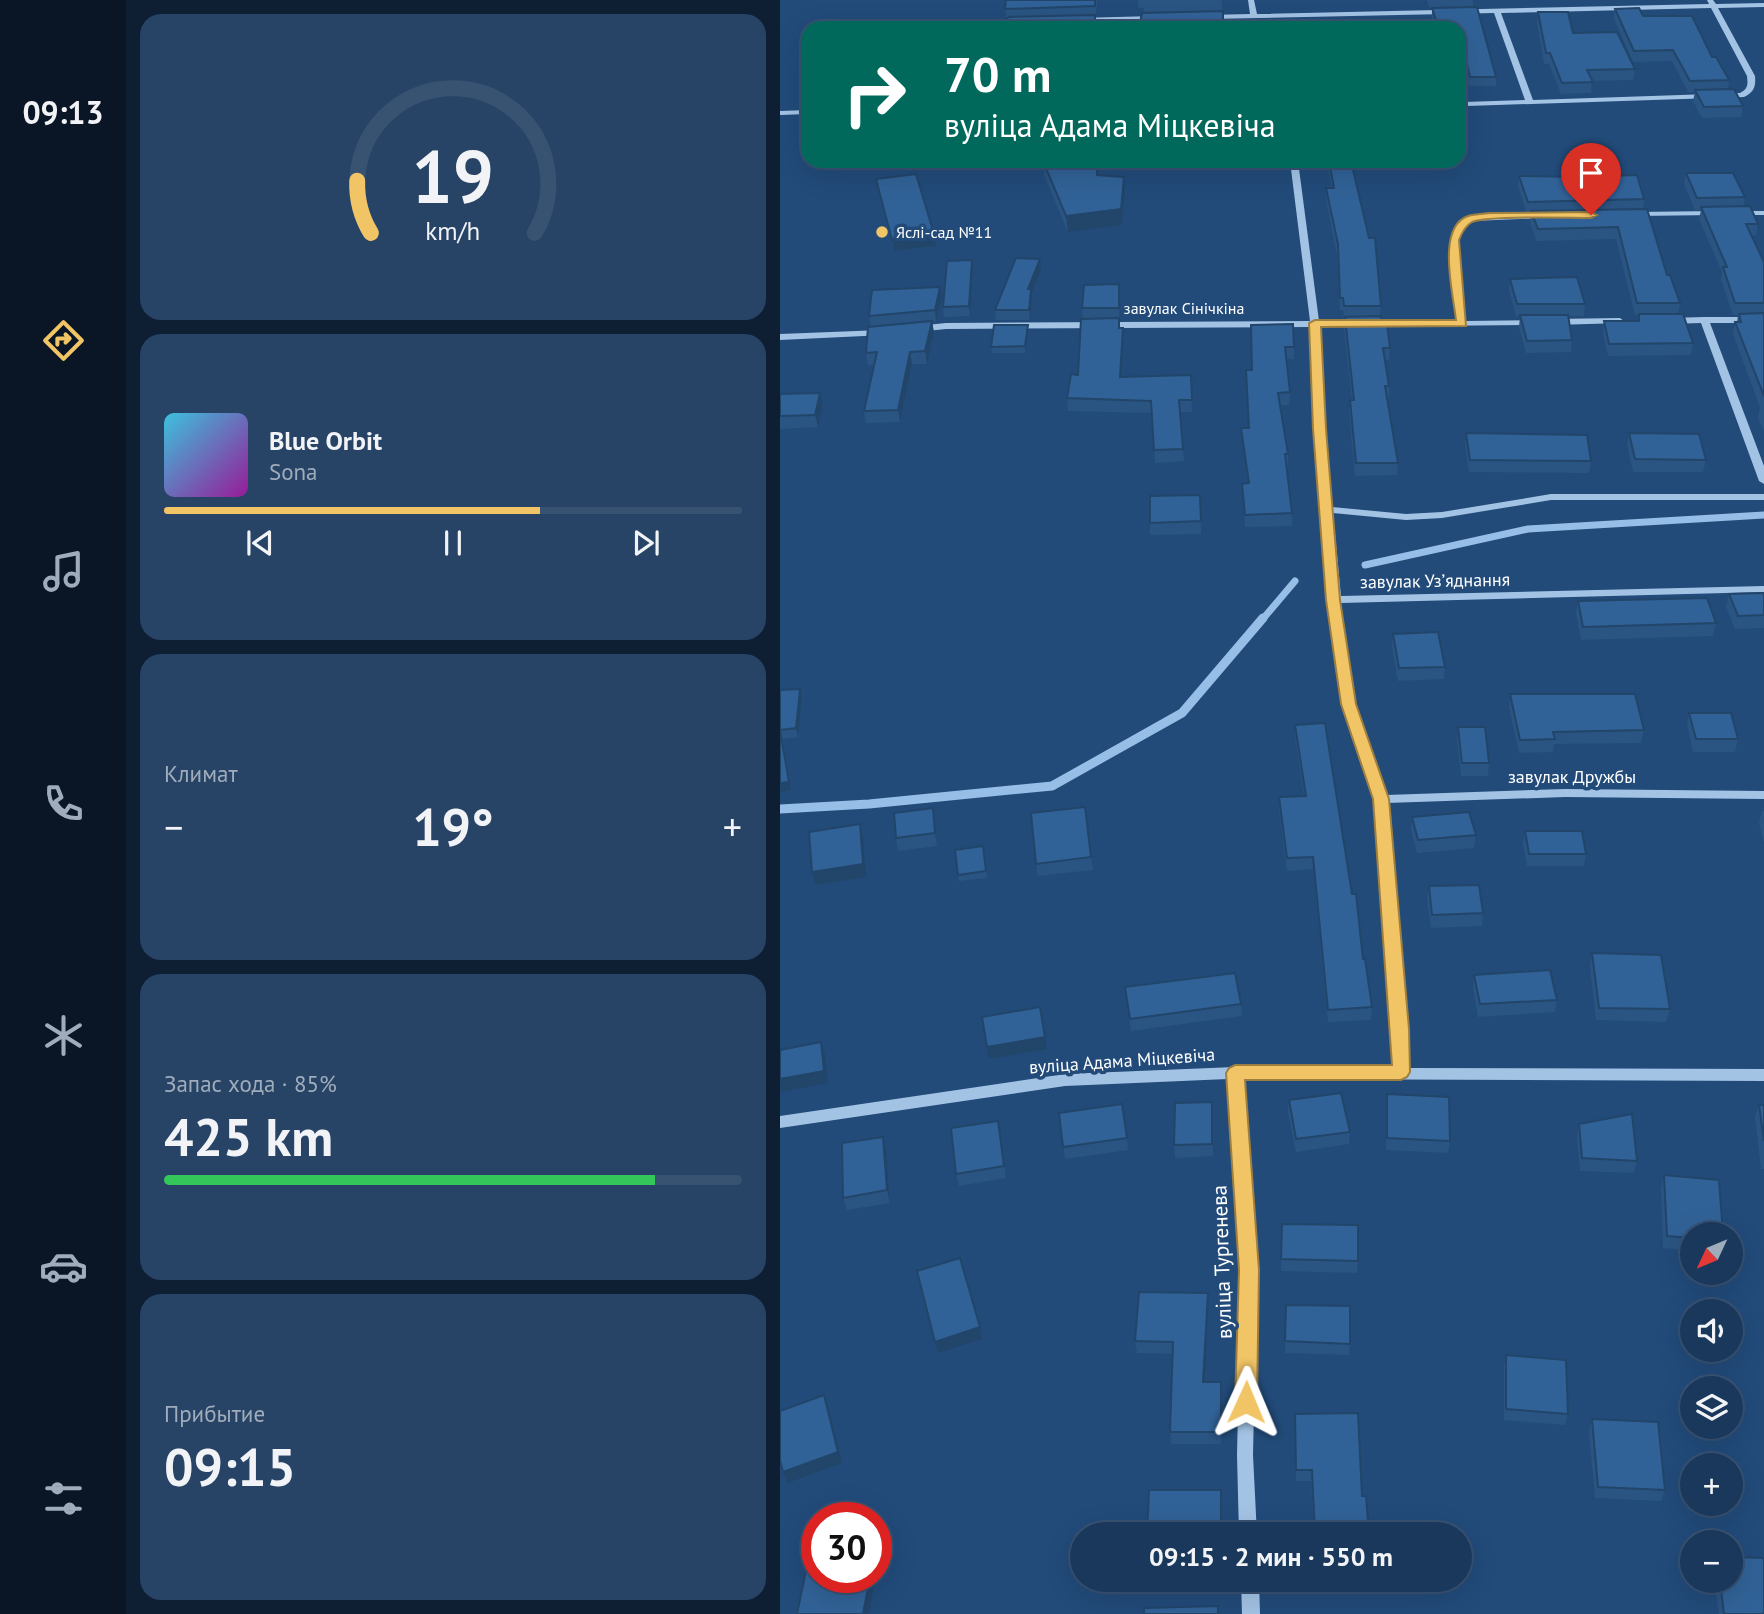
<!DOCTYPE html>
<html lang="ru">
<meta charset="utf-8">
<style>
:root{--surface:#1a385c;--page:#274365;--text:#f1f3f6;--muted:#9facbb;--line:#385272;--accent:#f1c465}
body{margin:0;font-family:"PT Sans",sans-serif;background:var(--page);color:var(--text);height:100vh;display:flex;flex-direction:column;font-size:26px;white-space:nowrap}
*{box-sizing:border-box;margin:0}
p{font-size:23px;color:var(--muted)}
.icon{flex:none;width:38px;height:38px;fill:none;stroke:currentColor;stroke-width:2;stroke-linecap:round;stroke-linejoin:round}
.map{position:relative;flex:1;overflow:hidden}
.drawer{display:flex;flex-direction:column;gap:14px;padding:14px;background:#0e1f33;width:654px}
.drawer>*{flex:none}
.banner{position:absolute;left:21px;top:21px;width:665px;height:147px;border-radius:21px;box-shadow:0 7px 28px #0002,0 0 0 2px var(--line);background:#00695c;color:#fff;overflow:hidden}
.needle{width:46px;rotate:226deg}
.tools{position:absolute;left:900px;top:1222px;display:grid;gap:14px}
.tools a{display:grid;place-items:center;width:63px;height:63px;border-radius:50%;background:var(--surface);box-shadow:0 7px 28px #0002,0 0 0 2px var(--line);font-size:35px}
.speed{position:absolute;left:21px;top:1502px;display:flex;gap:14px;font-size:35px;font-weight:700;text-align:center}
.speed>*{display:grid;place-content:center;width:91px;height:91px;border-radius:50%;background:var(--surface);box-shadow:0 7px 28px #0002,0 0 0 2px var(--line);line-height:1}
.speed .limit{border:10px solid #d22;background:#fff;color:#111}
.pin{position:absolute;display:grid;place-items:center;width:60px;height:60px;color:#fff;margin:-72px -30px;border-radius:50% 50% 50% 0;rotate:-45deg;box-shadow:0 0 7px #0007}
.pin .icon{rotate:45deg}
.me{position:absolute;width:77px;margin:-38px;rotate:1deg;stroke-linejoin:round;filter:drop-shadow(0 0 5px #0008)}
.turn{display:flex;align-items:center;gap:24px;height:147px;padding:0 28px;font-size:32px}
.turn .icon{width:91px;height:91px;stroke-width:2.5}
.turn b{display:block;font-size:49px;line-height:60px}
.big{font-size:52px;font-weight:700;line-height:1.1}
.drawer .tile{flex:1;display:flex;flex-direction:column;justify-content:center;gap:10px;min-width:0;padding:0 24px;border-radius:21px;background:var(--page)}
.drawer .dial{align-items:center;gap:0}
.dial svg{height:182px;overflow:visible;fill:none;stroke:var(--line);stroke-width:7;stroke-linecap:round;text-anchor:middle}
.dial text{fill:var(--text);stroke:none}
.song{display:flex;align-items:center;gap:21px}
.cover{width:84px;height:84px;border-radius:10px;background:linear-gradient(135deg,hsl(190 70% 55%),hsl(300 70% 35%))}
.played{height:7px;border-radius:4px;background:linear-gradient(90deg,var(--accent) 65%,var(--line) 65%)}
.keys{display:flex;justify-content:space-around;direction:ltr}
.heat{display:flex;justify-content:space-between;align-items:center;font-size:38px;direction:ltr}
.charge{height:10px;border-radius:5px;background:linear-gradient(90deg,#34c759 85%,var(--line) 0)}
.trip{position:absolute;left:290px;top:1522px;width:402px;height:70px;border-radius:35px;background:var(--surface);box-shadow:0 7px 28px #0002,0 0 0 2px var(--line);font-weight:700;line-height:70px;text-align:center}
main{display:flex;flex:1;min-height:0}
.tab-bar{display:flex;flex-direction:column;width:126px;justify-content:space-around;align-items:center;background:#0a1625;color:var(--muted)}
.tab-bar .icon{width:49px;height:49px}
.tab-bar .selected{color:var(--accent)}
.tab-bar b{font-size:32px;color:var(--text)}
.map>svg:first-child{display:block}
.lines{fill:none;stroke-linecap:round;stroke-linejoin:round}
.stream-far1{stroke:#97bee6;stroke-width:7}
.stream{stroke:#97bee6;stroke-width:9}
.minor{fill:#a3c3e5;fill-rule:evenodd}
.wall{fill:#2a5482}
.shaded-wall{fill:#22456a}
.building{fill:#316297;stroke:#22456a;stroke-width:2}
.route{fill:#f1c465;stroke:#9d7f42;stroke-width:2}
.poi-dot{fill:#f1c465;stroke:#224b7a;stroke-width:2.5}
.labels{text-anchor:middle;stroke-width:7;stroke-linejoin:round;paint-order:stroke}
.far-poi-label{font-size:16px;fill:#fff;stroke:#224b7a;text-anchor:start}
.far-street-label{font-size:16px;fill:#fff;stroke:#224b7a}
.street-label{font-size:18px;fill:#fff;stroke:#224b7a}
.near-street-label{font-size:21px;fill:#fff;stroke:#224b7a}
</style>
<main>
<nav class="tab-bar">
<b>09:13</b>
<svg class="icon selected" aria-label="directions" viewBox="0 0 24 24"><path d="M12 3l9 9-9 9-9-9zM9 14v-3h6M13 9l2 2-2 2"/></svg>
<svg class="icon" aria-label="music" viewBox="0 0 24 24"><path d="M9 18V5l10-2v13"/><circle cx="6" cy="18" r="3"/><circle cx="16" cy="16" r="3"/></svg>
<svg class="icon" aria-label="phone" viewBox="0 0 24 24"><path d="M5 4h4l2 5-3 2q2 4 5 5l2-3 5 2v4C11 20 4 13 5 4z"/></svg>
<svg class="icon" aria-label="climate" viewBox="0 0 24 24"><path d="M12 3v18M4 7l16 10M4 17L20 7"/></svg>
<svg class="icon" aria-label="car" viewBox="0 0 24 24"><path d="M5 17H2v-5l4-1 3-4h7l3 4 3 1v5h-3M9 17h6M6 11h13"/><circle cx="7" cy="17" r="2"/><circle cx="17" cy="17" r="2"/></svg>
<svg class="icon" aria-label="filters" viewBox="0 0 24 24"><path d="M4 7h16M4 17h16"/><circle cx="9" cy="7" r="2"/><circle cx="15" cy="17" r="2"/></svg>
</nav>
<section class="drawer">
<div class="tile dial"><svg viewBox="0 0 100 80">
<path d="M14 69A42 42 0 1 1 86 69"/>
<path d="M14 69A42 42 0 0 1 8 46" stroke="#f1c465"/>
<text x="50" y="56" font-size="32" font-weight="700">19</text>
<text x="50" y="72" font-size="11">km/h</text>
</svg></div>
<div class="tile">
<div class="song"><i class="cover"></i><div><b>Blue Orbit</b><p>Sona</p></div></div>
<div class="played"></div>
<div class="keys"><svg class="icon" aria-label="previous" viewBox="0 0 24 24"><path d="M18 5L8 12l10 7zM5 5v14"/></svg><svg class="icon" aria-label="pause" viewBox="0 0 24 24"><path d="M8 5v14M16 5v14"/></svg><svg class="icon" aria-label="next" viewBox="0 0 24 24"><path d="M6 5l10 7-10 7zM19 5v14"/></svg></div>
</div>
<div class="tile"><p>Климат</p>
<div class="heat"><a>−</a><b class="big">19°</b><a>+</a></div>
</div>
<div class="tile"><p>Запас хода · 85%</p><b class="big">425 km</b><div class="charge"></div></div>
<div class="tile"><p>Прибытие</p><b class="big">09:15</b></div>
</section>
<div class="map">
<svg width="984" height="1614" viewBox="0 0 984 1614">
<rect width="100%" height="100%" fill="#224b7a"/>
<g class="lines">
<g class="stream-far1">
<polyline points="585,565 748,529 984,515"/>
<polyline points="482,620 515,581"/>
</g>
<polyline class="stream" points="0,809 89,804 272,786 402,713 483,618"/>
<g class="minor">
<path d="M 468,0 L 474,0 L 477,14 L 929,4 L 927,0 L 933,0 L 936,4 L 984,3 L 984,7 L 938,8 L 975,76 C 976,87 974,92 964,97 L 687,106 L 683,104 L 684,102 L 745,100 L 714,13 L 428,19 L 425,17 L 428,15 L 470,14 ZM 931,8 L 967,76 C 968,85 968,89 960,93 L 753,100 L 721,13 Z"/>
<polygon points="375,16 378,18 377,19 298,22 295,20 298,18"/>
<polygon points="28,110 28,114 0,115 0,111"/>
<polygon points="510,161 518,161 539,321 677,321 670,240 677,224 691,217 767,214 771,216 767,218 693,221 684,227 678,240 686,321 756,320 761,323 759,325 540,327 545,429 552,507 626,514 662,512 771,494 984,494 984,500 771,500 662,518 626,520 553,513 561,596 984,586 984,592 561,603 574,704 606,795 785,789 984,791 984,799 785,797 607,803 627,1029 628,1068 984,1069 984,1081 462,1079 477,1270 473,1455 477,1535 459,1535 457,1455 461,1270 448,1079 285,1086 0,1128 0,1116 285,1074 455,1067 614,1068 613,1029 595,799 562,704 550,603 548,600 550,597 535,429 531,327 166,329 137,332 132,329 137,326 166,323 530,321"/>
<polygon points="938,211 939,213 935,215 855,216 851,214 855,212"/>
<polygon points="953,211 984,211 984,215 956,215 952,213"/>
<polygon points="924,317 984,317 984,323 930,323 984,466 984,484 979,481 921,323 889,324 885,321 889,318"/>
<polygon points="840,318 844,321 843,323 774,325 770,322 774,319"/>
<polygon points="102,330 107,333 105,335 0,340 0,334"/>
<polygon points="461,1580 479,1580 480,1614 462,1614"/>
</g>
</g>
<g class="wall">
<polygon points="226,0 317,0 315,28 222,28 228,17 226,17 225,9"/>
<polygon points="358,0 442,0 443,28 359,28 362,13 364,13 364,8 358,8"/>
<polygon points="647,0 693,0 693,7 649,8"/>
<polygon points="697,7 716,77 716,86 689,86 684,67 679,67 679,28 619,28 620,23 653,23 652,17 652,8"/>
<polygon points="835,9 863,16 932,57 949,80 948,89 963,106 961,117 922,118 913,101 915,92 908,92 892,61 853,62 834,19"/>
<polygon points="758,12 855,69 853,80 812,81 811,93 781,94 769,64 764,64 757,22"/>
<polygon points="263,161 318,175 345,193 342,225 288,232 264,175"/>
<polygon points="546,161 571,161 601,306 600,316 610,348 609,360 605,360 609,386 609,398 607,398 618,463 617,475 575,476 569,412 570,400 572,400 564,328 565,318 564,318 563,310 560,310 557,256 546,199 546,188 552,188"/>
<polygon points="906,173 965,197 963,207 978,224 976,235 971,236 984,262 984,431 978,418 980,407 953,334 955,322 957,322 958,315 953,315 941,279 942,272 919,219 921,210 915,210 904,184"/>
<polygon points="739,176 864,199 863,209 887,275 900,303 898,314 913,343 911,355 828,356 823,333 824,321 858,321 859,315 855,315 836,239 756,241 750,222 751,213 747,213 738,187"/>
<polygon points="96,179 154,234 156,246 114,251 98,191"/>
<polygon points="260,259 261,270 252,292 252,299 250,320 216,320 215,310"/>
<polygon points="193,270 190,316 164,317 163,307"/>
<polygon points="730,279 805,304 804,316 789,316 792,340 791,352 746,353 739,327 740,316 736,316 729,290"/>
<polygon points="339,284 339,328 343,328 343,340 341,377 411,375 412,412 400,412 404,461 375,463 372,413 288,411 287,398 298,375 303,319 302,308"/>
<polygon points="162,298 156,321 152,322 154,333 147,364 132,364 120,422 86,423 84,411 95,364 88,365 86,353 91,327 89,316"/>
<polygon points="248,325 248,331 245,353 212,353 211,347"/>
<polygon points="471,325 514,347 514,359 506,359 510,392 509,405 500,405 508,454 508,466 507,466 512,513 512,526 465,527 462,484 468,483 462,440 461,428 469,428 466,370 471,370"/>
<polygon points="40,393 43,405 38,427 0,429 0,394"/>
<polygon points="686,433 811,461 809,473 689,472 685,445"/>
<polygon points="849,433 926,460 923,472 853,472 847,445"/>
<polygon points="420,495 421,534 370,535 370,523"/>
<polygon points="984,593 984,628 955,629 946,607 949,594"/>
<polygon points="798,601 936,623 933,636 801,640 796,613"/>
<polygon points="613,634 665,667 664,679 618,681 612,647"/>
<polygon points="20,689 22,697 18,737 3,739 11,790 0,792 0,690"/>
<polygon points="730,694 864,730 861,743 774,744 773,752 739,753 729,707"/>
<polygon points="909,713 958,739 955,752 913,752 907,725"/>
<polygon points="515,725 583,959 592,1007 591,1020 548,1022 533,869 507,871 499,810 499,797 524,796 515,737"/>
<polygon points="678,727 709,763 708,776 681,776 677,740"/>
<polygon points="305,807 313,870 258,876 256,864"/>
<polygon points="153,808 155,821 157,846 118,851 116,838"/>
<polygon points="982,811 984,811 984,843 979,823"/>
<polygon points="632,817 696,835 694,848 637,853 631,830"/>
<polygon points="745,831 806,854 804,866 747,866 743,844"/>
<polygon points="203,846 207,878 179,881 178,875"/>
<polygon points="649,886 703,913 702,926 651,928 647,899"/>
<polygon points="812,953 890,1009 886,1022 816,1020 810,966"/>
<polygon points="694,975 777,1000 775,1012 698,1017 693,988"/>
<polygon points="345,987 461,1004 462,1016 351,1031"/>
<polygon points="607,1094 670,1141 668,1153 606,1150"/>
<polygon points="509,1100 570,1132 569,1144 516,1152 508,1112"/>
<polygon points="432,1102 433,1156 395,1158 394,1145"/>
<polygon points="979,1105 984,1105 984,1169 981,1169 975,1117"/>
<polygon points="279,1113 347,1138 348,1150 285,1159"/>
<polygon points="218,1121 226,1178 179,1186 176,1174"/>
<polygon points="799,1124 857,1161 854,1173 800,1171 797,1136"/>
<polygon points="106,1149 110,1203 67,1210 63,1198"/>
<polygon points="884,1175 912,1234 912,1251 883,1248 881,1187"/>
<polygon points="502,1224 578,1261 577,1273 501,1271"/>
<polygon points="428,1293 428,1305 424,1382 441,1382 441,1444 391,1444 390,1432 393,1354 357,1353 355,1341"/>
<polygon points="506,1305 570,1344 569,1355 505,1353"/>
<polygon points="726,1355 788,1414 785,1425 724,1420 724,1367"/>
<polygon points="515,1414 582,1496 589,1535 534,1535 531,1481 516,1481"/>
<polygon points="812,1419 885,1490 881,1501 815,1498 809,1431"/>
<polygon points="934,1580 950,1580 984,1614 939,1614"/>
</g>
<g class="shaded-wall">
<polygon points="344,177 345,193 342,225 288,232 286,216"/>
<polygon points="154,234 156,246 114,251 112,240"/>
<polygon points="260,259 261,270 252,292 252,299 250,320 248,289"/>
<polygon points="192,260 193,270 190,316 189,306"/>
<polygon points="160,287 162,298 156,321 155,310"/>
<polygon points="152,321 154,333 147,364 145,351"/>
<polygon points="248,325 248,331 245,353 245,346"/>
<polygon points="343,328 343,340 341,389 340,377"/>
<polygon points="130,352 132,364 120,422 118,410"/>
<polygon points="40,393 43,405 38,427 35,415"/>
<polygon points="20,689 22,697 18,737 16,728"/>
<polygon points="0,730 11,790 0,792"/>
<polygon points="153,808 155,821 157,846 155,833"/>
<polygon points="80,824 83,837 86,877 35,885 32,872"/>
<polygon points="265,1037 267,1049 209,1059 207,1047"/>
<polygon points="41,1042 45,1055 48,1083 0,1092 0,1079"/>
<polygon points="103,1137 106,1149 110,1203 107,1190"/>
<polygon points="428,1293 428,1305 424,1394 423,1382"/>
<polygon points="200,1327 202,1339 158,1353 155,1342"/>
<polygon points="44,1395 48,1406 62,1463 7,1483 3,1472"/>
<polygon points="90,1577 95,1577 89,1614 83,1614"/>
</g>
<g class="building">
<polygon points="226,0 315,0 315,6 225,9"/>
<polygon points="697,7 716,77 690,77 685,57 679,58 679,28 621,28 620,23 657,23 652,8"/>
<polygon points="859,8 863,16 912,16 932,57 936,57 949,80 910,81 893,50 854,51 835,9"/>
<polygon points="443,11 443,27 359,27 362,13"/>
<polygon points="758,12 788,12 793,33 837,32 855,69 807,70 813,82 782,83 770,53 766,53"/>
<polygon points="315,15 315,27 222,28 223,21 229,17"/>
<polygon points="954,89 963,106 924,107 915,90"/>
<polygon points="263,161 317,161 317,175 344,177 341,209 286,216"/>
<polygon points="549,161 571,161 589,238 595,238 601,306 564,306 563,298 560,298 558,244 546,188 554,188"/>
<polygon points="906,173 953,173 965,197 917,198"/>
<polygon points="136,174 154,234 112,240 96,179"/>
<polygon points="857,175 864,199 748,202 739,176 796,177"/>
<polygon points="970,206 978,224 966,224 984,262 984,303 955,303 943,267 947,267 921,207"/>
<polygon points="867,209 887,275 890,275 900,303 857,303 838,227 758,229 751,211"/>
<polygon points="236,258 260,259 248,289 251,289 249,310 215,310"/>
<polygon points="192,260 189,306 163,307 167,261"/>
<polygon points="797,277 805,304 737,304 730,279"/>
<polygon points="339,284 339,308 302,308 304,285"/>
<polygon points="160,287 155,310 89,316 92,290"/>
<polygon points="984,313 984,396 955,322 961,322 959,314"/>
<polygon points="859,314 903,314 913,343 829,344 824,321 859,321"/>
<polygon points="740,315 788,315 792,340 747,341"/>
<polygon points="601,316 602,324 607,324 610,348 603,348 609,386 605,386 618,463 576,463 570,400 574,400 565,317"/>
<polygon points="339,318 339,328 343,328 340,377 411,375 412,400 399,400 403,449 374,450 371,401 287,398 291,374 298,375 301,319"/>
<polygon points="152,321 145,351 130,352 118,410 84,411 97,352 86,353 88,327"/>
<polygon points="513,324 514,347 505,347 510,392 498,393 508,454 505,454 512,513 465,515 462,484 469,483 461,428 469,428 466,370 472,370 471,325"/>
<polygon points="214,325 248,325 245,346 211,347"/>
<polygon points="40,393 35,415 0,416 0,394"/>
<polygon points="686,433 807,435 811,461 690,460"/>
<polygon points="849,433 919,434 926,460 855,459"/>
<polygon points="420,495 421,521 370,523 370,496"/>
<polygon points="984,593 984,615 958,616 949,594"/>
<polygon points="927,598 936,623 803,627 798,601"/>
<polygon points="658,632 665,667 619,668 613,634"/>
<polygon points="20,689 16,728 0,730 9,782 0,783 0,690"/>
<polygon points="730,694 855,694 864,730 773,732 775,739 740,740"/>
<polygon points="909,713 951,713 958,739 916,739"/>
<polygon points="545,723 572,894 576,894 583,959 585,959 592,1007 548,1010 533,857 507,858 499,797 526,796 515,725"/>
<polygon points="678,727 705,727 709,763 682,763"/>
<polygon points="305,807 311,857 256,864 251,813"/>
<polygon points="153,808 155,833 116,838 114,813"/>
<polygon points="689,812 696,835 638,840 632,817"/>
<polygon points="80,824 83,864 32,872 29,832"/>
<polygon points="745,831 802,831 806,854 749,854"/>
<polygon points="203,846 206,871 178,875 175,850"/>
<polygon points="699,885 703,913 652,915 649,886"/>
<polygon points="812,953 881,955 890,1009 819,1008"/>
<polygon points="770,970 777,1000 700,1004 694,975"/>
<polygon points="455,973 461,1004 350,1019 345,987"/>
<polygon points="260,1007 265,1037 207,1047 202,1017"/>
<polygon points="41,1042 44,1071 0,1079 0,1050"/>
<polygon points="561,1093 570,1132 516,1139 509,1100"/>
<polygon points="607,1094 669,1097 670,1141 607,1138"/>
<polygon points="432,1102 432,1144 394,1145 395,1103"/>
<polygon points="342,1104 347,1138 283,1147 279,1113"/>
<polygon points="979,1105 984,1105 984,1141"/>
<polygon points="852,1114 857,1161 802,1158 799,1124"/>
<polygon points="218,1121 224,1166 176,1174 171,1128"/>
<polygon points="103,1137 107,1190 63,1198 62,1143"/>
<polygon points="884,1175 939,1180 943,1234 912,1234 912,1238 887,1236"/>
<polygon points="502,1224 578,1225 578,1261 501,1259"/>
<polygon points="180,1258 200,1327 155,1342 137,1271"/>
<polygon points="359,1292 428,1293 423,1382 441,1382 441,1432 390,1432 393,1342 355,1341"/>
<polygon points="506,1305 570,1306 570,1344 505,1341"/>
<polygon points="726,1355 786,1360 788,1414 726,1409"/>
<polygon points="44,1395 58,1452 3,1472 0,1460 0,1411"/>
<polygon points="578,1413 582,1496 586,1496 589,1535 535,1535 532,1470 516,1470 515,1414"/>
<polygon points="812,1419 878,1422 885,1490 818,1487"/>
<polygon points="369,1490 441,1490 441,1534 367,1535"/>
<polygon points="30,1551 37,1552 37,1577 90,1577 83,1614 17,1614"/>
<polygon points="950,1557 984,1558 984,1614 944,1614 940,1580 950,1580"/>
<polygon points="438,1606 438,1614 364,1614 364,1608"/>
</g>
<path class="route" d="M 710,213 L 811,212 L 817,215 L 811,218 C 788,218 709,215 692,222 C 685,226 682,232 679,240 L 686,326 L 541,327 L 546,429 L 560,600 L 576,704 L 609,799 L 629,1029 L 630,1072 L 627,1077 L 621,1080 L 465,1080 L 479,1270 L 477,1402 L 473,1409 L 466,1412 L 459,1409 L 455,1402 L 459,1270 L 446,1073 L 449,1068 L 455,1065 L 612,1065 L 593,799 L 561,704 L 546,600 L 533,429 L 529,323 L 535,320 L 676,320 C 673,293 656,227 688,216 C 695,214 703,214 710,213 Z"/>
<circle class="poi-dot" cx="102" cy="232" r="7"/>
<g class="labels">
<g class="far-poi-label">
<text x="116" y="238">Яслі-сад №11</text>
</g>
<g class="far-street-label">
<text x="404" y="314">завулак Сінічкіна</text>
</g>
<g class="street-label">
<text transform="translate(655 581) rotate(-1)" y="6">завулак Узʼяднання</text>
<text x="792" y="783">завулак Дружбы</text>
<text transform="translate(342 1061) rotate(-4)" y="6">вуліца Адама Міцкевіча</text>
</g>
<g class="near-street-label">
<text transform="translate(442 1262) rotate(-92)" y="7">вуліца Тургенева</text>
</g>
</g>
</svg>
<div class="tools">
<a><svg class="needle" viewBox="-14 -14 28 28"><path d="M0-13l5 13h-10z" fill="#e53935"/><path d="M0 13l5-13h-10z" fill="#9facbb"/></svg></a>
<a><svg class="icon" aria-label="sound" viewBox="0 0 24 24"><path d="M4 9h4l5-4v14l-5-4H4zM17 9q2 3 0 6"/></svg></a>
<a><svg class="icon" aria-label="layers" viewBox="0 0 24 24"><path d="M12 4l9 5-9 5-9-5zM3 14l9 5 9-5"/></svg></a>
<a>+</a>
<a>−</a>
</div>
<div class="speed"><div class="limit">30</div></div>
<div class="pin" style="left:811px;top:215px;background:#d93025"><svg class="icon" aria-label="arrive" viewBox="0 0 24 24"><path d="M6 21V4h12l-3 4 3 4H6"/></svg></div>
<svg class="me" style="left:466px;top:1402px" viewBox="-20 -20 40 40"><path d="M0-17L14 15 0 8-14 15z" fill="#f1c465" stroke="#fff" stroke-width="4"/></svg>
<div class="trip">09:15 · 2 мин · 550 m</div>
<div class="banner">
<div class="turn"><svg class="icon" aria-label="right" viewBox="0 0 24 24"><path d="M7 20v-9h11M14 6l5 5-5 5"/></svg><div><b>70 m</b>вуліца Адама Міцкевіча</div></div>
</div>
</div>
</main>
